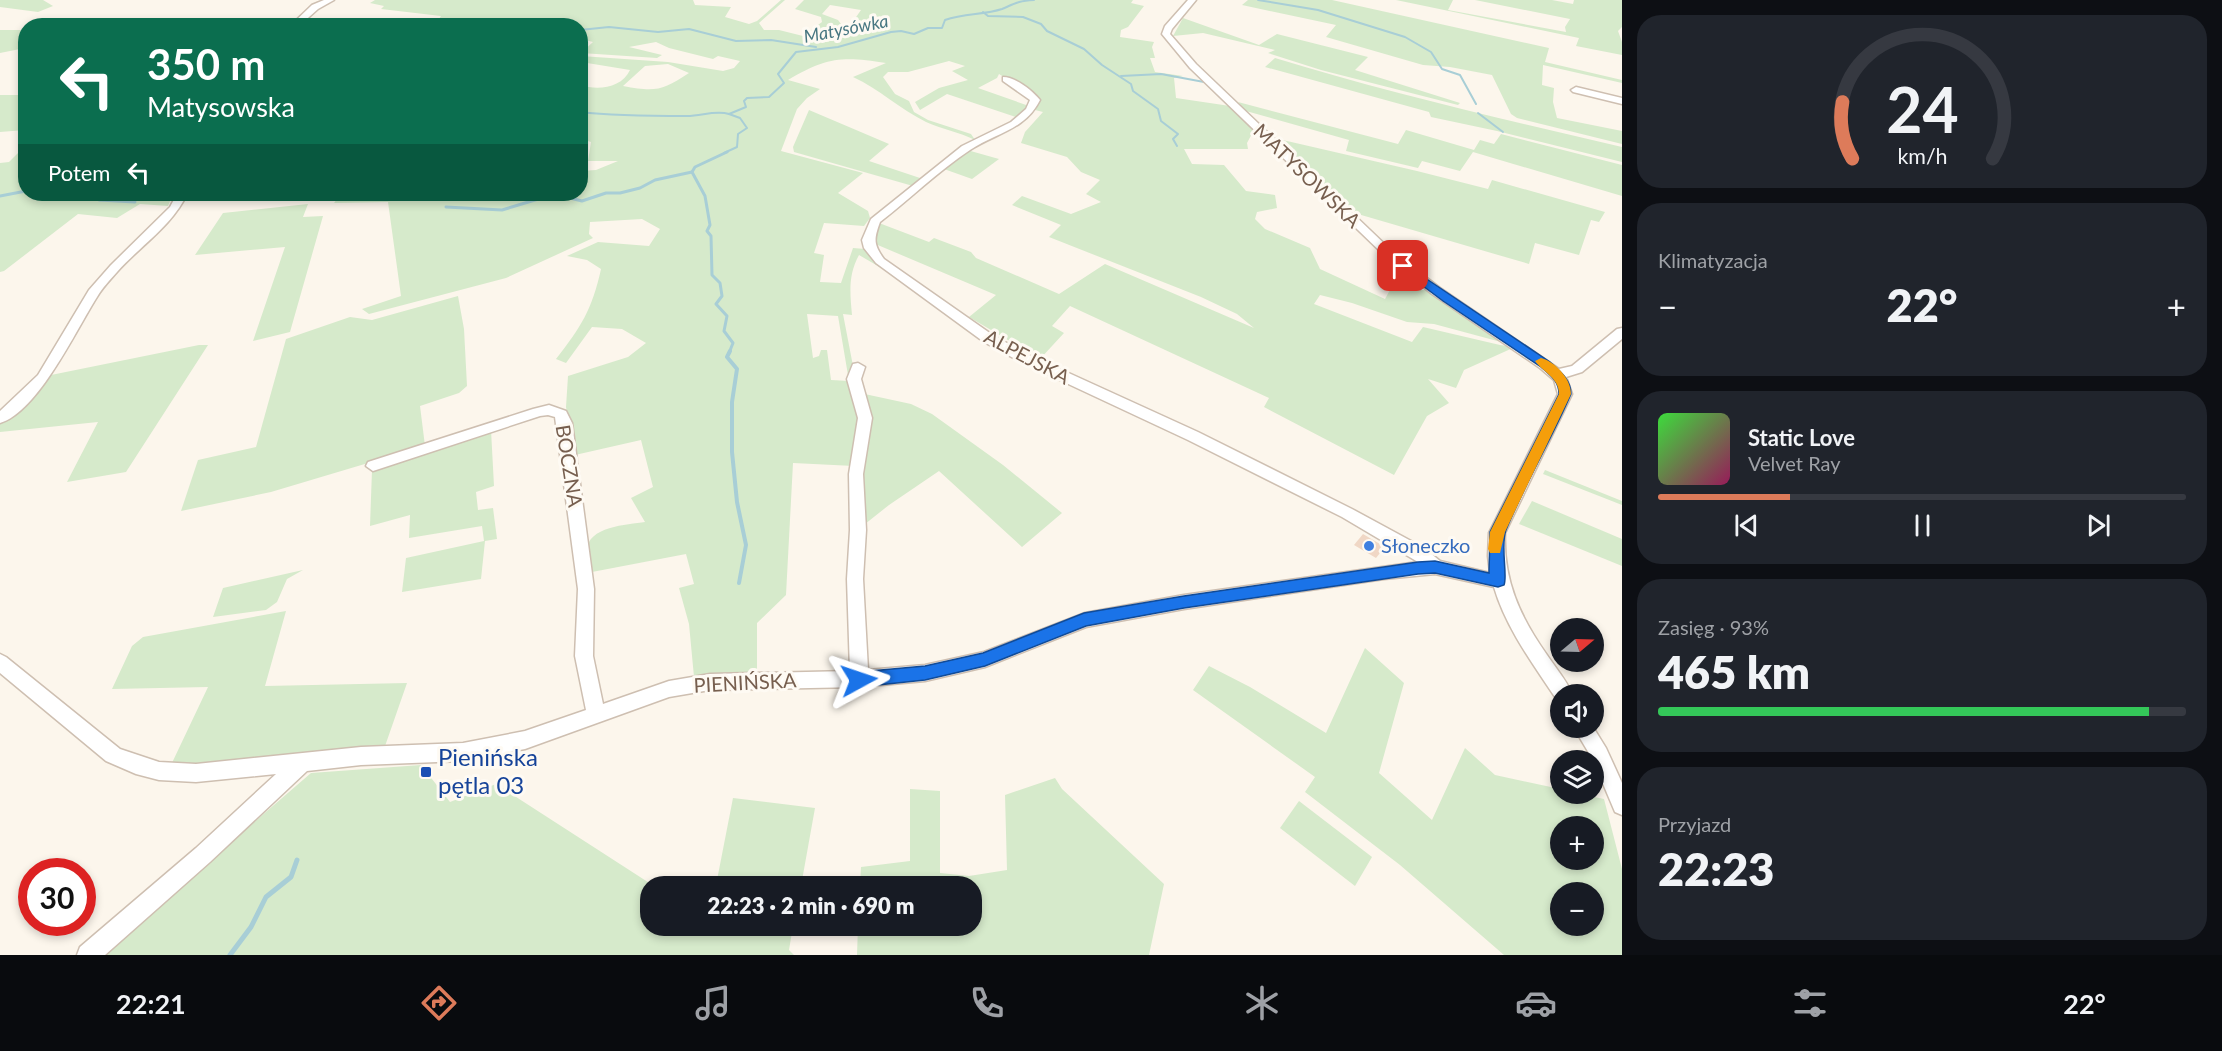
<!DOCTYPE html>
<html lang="pl">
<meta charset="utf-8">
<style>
:root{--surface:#171b24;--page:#20242c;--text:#f1f3f6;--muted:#9ea1a6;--line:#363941;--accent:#dd7b5a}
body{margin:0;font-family:Lato,sans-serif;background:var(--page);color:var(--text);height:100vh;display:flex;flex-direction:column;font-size:22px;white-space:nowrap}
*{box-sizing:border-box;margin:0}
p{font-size:20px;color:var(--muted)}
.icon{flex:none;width:33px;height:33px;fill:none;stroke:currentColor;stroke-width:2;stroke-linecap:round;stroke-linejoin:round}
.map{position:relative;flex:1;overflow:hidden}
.sheet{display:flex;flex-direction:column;gap:15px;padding:15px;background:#0d0f14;width:600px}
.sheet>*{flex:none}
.top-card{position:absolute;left:18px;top:18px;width:570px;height:183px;border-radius:24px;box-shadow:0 3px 9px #0003;background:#0b6e4f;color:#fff;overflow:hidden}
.needle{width:39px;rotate:71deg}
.fabs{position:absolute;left:1550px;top:618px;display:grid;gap:12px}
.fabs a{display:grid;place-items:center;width:54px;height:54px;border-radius:50%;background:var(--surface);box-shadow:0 3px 9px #0003;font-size:30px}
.speed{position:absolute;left:18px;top:858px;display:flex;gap:12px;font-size:30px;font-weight:700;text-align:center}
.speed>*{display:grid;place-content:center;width:78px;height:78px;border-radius:50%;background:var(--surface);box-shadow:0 3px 9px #0003;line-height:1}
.speed .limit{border:9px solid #d22;background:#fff;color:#111}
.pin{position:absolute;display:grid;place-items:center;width:51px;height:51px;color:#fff;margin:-26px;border-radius:12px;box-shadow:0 3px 9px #0006}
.me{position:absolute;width:66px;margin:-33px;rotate:85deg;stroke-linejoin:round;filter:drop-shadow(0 0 4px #0008)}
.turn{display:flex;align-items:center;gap:21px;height:126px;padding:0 30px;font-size:27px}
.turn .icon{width:78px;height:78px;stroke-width:2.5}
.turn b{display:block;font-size:42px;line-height:51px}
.then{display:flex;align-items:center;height:57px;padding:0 30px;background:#0003;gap:12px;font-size:22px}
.big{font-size:45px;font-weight:800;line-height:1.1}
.sheet .widget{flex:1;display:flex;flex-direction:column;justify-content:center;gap:9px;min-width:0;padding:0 21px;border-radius:24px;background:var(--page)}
.sheet .dial{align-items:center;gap:0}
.dial svg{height:156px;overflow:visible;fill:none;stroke:var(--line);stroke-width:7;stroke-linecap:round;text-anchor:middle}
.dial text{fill:var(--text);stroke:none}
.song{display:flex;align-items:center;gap:18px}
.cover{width:72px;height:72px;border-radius:9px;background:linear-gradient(135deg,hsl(120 70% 55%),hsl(330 70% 35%))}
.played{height:6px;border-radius:3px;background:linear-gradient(90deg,var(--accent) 25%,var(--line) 25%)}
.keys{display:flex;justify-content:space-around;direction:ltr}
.heat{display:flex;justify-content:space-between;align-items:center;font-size:33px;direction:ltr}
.charge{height:9px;border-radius:4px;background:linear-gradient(90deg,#34c759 93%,var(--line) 0)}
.trip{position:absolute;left:640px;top:876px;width:342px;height:60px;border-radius:24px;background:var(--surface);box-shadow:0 3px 9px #0003;font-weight:800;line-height:60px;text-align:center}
.menu{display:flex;height:96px;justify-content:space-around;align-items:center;background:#090b0e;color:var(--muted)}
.menu .icon{width:42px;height:42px}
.menu .current{color:var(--accent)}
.menu b{font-size:27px;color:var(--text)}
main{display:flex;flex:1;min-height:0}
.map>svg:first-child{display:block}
.green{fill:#d6eacb;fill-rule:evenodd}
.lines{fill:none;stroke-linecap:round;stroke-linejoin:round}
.stream-far3{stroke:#a8ced6;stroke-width:2}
.stream-far2{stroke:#a8ced6;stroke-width:3}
.stream-far1{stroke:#a8ced6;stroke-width:4}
.stream{stroke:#a8ced6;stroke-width:5}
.building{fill:#f0d7c5}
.minor-casing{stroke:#cebfb1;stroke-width:3}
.minor{fill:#fff;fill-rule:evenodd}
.route{fill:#1a73e8;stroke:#114b97;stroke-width:1.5}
.slow{fill:#f59e0b}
.shop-dot{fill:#3f7fe0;stroke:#fefaf3;stroke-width:2}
.transit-dot{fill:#1a4fb4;stroke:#fefaf3;stroke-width:2}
.labels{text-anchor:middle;stroke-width:6;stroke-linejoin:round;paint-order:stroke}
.far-water-label{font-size:18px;font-style:italic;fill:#477681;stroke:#fefaf3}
.street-label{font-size:20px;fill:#775f4f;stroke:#fefaf3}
.shop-label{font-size:20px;fill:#366cbe;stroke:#fefaf3;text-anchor:start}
.near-transit-label{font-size:24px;fill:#164399;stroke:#fefaf3;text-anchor:start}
</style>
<main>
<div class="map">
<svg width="1622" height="955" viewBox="0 0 1622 955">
<rect width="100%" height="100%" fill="#fcf6ec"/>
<g class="green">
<polygon points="0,0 43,0 53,6 38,12 0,7"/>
<path d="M 375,0 L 693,0 L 695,5 L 731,7 L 725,17 L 749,24 L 757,21 L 781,0 L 785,0 L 759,23 L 764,30 L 779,30 L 803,36 L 822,22 L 821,17 L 795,9 L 804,0 L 1133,0 L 1131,3 L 1144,6 L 1128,27 L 1121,30 L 1120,37 L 1154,42 L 1152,47 L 1155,58 L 1150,58 L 1155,72 L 1183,76 L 1174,78 L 1176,98 L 1230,106 L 1254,130 L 1247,143 L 1248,149 L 1184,149 L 1192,164 L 1224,165 L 1246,191 L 1275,195 L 1277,208 L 1257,212 L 1255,219 L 1265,229 L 1310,248 L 1320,269 L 1385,299 L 1390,290 L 1426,290 L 1463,316 L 1504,341 L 1501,342 L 1434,324 L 1407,322 L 1352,303 L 1320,295 L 1314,304 L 1412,342 L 1423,327 L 1500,345 L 1515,347 L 1464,370 L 1456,388 L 1428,379 L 1449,403 L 1427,416 L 1394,475 L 1264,407 L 1269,398 L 1070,306 L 1052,326 L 1064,333 L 1040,359 L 969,317 L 996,295 L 873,243 L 879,223 L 929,242 L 934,238 L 971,252 L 976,258 L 1059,294 L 1105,264 L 1254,328 L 1237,314 L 1201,297 L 1049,237 L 1061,225 L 1012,205 L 1022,196 L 1071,214 L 1101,202 L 1086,194 L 1100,180 L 1081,172 L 1067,157 L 1021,143 L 1025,132 L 1043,112 L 1035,110 L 1040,100 L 999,74 L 997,78 L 978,88 L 1029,106 L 1019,118 L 947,94 L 920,110 L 915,102 L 939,88 L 968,80 L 952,71 L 965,66 L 949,61 L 908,72 L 888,72 L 883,77 L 895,94 L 909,101 L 914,112 L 928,120 L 971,134 L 975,140 C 959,132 942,129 926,122 C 900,109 879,89 853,77 L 886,63 C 843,56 826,57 788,80 L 820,89 L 807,98 L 797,109 L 781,151 L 863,173 L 838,193 L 868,211 L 870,218 L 864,226 L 824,223 L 814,253 L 824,255 L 820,282 L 841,283 L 853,248 L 865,249 L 883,269 L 859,255 C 848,275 850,293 852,315 L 843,314 L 853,366 L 855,401 L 860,424 L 854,466 L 793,463 L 786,595 L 757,623 L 757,672 L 694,677 L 689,624 L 679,588 L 694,584 L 686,554 L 592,572 C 590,566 587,559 587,553 C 585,526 627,525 645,522 L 631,498 L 653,487 L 641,440 L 575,455 L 566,407 L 568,376 L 628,357 L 646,343 L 622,329 L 592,327 L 566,363 L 556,359 C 581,327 592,310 601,269 L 587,260 L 567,256 L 598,242 L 649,246 L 660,229 L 642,219 L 590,222 L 589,234 L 593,238 L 506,278 L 369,314 L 362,309 L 401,296 L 388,202 L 334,203 L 341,194 L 580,194 L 581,171 L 596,170 L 618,161 L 588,161 L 591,142 L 581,139 L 581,85 C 597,91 622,88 630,70 L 581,62 L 581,56 L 668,62 L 723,71 L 734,68 L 740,61 L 718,56 L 713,59 L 669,48 L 656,42 L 629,47 L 662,55 L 657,58 L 581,53 L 593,42 L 581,39 L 580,26 L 435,25 L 441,16 L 381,9 L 384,6 L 370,3 ZM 830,5 L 861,10 L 854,20 L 857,23 L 849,26 L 841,24 L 838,20 L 822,14 ZM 668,64 L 689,73 C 662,91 655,92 623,86 L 645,66 ZM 807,314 L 838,316 L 849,381 L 831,380 L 827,350 L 821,350 L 819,356 L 813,358 Z"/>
<polygon points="1248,0 1332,0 1549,48 1545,62 1622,80 1622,83 1543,65 1542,85 1554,88 1553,102 1557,118 1622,131 1622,144 1517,118 1511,114 1492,75 1450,67 1423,65 1326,37 1336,25 1242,5"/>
<polygon points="1396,0 1453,0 1448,10 1566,32 1565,27 1570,19 1475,0 1552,0 1573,4 1574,0 1622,0 1622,27 1618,31 1622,42 1622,55 1576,46 1579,38"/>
<polygon points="1183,18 1259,45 1277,34 1368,57 1355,70 1460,103 1458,105 1321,70 1268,53 1275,50 1203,33 1173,36"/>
<polygon points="0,30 25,30 25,48 0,53"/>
<path d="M 1275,58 C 1389,93 1506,120 1622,147 L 1622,162 L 1497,131 L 1431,117 L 1429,112 L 1265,67 Z"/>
<polygon points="0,95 25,95 25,130 0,132"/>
<polygon points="1238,102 1398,144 1406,130 1474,150 1480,140 1494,144 1501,134 1622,165 1622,196 1473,152 1460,171 1422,161 1418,168 1346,151 1349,140 1246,111"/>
<polygon points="809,110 889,144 869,161 923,179 913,186 794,152 793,147"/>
<polygon points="1274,138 1417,171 1488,189 1492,180 1605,212 1599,222 1591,220 1579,255 1535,243 1529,264 1351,212"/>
<polygon points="25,146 26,194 173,194 168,206 140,204 117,218 78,214 4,271 0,272 0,163 9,162"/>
<polygon points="967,150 999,159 972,179 944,169"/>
<polygon points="308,204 303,217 323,216 290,332 253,341 285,247 195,255 223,213"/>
<polygon points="458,296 464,329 467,386 459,393 420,406 425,446 271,492 181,511 198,460 256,447 286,339 350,317 372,320"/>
<polygon points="199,345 208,345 126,472 67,482 98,422 0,432 0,424 25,403 51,375"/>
<polygon points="860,393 911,404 932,414 1003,465 1062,513 1022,547 939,471 889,505 860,528"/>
<polygon points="491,430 494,486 476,492 478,510 493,508 497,539 485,541 481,579 402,592 406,558 484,541 482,526 409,538 410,515 370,526 372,470"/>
<polygon points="1545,470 1622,501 1622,505 1543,474"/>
<polygon points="1532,501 1622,539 1622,566 1519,524"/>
<polygon points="303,570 287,579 277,602 266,610 213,617 223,588"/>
<polygon points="286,611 265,686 407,683 384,749 192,767 171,765 208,687 112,689 132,646 143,637"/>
<path d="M 1365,648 L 1404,683 L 1379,773 L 1432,820 L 1465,748 L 1495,775 L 1560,789 L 1560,794 L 1580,794 L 1604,799 L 1622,869 L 1622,955 L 1504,955 L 1400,865 L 1305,792 L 1315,777 L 1193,690 L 1209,666 L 1250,687 L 1326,733 ZM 1560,826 L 1593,826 L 1593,860 L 1560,860 ZM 1593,892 L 1593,926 L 1560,926 L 1560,892 Z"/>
<polygon points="421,765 450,802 496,784 654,886 651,886 651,926 793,926 789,950 794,955 100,955 311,773"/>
<polygon points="1055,778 1062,789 1164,884 1149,955 857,955 858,926 972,926 972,886 860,886 861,867 910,861 910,789 940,791 940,873 969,876 1007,870 1005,795"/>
<polygon points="733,798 815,808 801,886 699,886 717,880"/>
<polygon points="1299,801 1372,857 1355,886 1280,828"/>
</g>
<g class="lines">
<g class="stream-far3">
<polyline points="1258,0 1318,10 1405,37 1431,52 1442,69 1460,75 1476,104"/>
<polyline points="983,12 988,16 1023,17 1041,24 1047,31 1084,49 1102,65 1131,84 1133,91 1158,109 1161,121 1178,134 1173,139 1177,146"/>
<polyline points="580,30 609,27 658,32 689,29 736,41 771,40 816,47"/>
<polyline points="1121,76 1161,74 1204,82"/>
<path d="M 580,112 C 615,116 652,116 687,116 C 702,116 715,110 729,114"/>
<polyline points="1478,113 1503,132"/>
<path d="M 724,153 L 737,147 L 738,134 L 747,128 L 740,118 L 729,114 L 746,107 L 744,101 L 747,98 L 769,97 L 784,83 L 778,74 L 796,52 L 838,47 L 891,32 L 901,31 L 914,34 L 928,28 L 942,28 L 945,20 C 964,13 984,15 1002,9 C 1016,3 1018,1 1034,0"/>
</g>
<g class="stream-far2">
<polyline points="727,152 695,167 692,172 705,196 710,225 707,231 711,236 712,275 720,283 722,296 716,304 727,316 724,331 733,343 729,353"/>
<polyline points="99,194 99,200 135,202"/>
<polyline points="0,196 26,191"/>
<polyline points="446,207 502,210 545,197 566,197 582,201 606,193 620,193 640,188 655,180 692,172"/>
</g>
<polyline class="stream-far1" points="730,351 727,357 737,369 732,402 732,452 737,502 746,545 739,583"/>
<polyline class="stream" points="230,955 251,927 266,897 291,877 297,860"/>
</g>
<polygon class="building" points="1363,534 1385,547 1376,558 1354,545"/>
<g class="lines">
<g class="minor-casing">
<g id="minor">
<polygon points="324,0 334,0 318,9 299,26 290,26 312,5"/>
<path d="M 1188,0 L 1196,0 L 1172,29 L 1170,34 L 1196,64 L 1393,252 L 1440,288 L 1559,369 L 1572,366 L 1617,329 L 1622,328 L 1622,339 L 1582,372 L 1566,377 L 1572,394 L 1505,533 C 1503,580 1520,617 1547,655 C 1555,667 1567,681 1572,694 L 1560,694 L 1560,701 L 1557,700 C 1533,664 1506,628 1494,587 L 1435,574 L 1384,579 L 1184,609 L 1086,627 L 985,667 L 925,681 L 859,687 L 710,690 L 669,697 L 525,749 L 463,761 L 361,765 L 307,771 L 210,862 L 105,955 L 77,955 L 80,947 L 196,848 L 276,774 L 196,782 L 159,780 L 136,774 L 106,761 L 0,673 L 0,654 L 6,657 L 120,749 L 159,762 L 196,764 L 361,747 L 463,743 L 525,731 L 586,710 L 575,656 L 578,589 L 555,417 L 548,415 L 540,416 L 373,471 L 366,466 L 368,462 L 533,409 L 549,405 L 566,411 L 572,423 L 594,589 L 593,656 L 603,704 L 669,681 L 710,674 L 850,671 L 847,579 L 850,530 L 849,474 L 858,418 L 847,379 L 853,364 L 858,363 L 865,367 L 861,379 L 872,418 L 863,474 L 866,530 L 863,579 L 868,670 L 925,665 L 984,652 L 1085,613 L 1184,595 L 1418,562 L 1342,517 L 1188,440 L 1017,360 L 984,342 L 876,263 L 864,248 L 862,240 L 871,219 L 962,146 L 1011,122 L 1026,109 L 1030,100 L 1003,81 L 1003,77 C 1015,77 1032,90 1040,100 C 1025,130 996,133 970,150 C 938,171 910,199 880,222 C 874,239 873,244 884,259 L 994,336 L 1027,354 L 1198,432 L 1352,509 L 1424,548 L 1440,561 L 1490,573 L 1488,556 L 1489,533 L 1558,394 L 1554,380 L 1540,368 L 1432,294 L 1385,256 L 1190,68 L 1162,34 L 1165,26 Z"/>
<polygon points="1576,87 1622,98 1622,104 1573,92 1571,90"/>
<path d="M 177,194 L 187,194 C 172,226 140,246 117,272 C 110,280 102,288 97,297 C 76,330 38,412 0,423 L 0,411 L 38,375 L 89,290 L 111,265 L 170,207 Z"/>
<polygon points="1593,727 1606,748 1622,783 1622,815 1615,812 1593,760 1574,728"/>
</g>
</g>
<use href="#minor" class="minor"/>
</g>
<path class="route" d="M 1403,263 L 1550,362 C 1560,371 1571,380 1571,394 C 1551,440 1525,484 1506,530 C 1500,545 1508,576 1504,585 L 1498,587 L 1435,573 L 1418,574 L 1184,608 L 1086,626 L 985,666 L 925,680 L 859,687 L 853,685 L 851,680 L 853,674 L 859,672 L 925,666 L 983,653 L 1084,613 L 1184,596 L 1418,562 L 1435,561 L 1489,573 L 1490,532 L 1559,394 C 1559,381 1550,375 1541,367 L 1443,301 L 1399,268 L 1398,266 Z"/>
<path class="slow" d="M 1541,358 C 1556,362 1571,379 1571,394 L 1505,532 L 1500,553 L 1490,553 L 1488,549 L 1490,532 L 1559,394 C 1559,378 1544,373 1535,361 Z"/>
<circle class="shop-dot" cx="1369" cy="546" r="6"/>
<rect class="transit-dot" x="420" y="766" width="12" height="12" rx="3"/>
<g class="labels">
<g class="far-water-label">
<text transform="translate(846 29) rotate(-11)" y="6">Matysówka</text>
</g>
<g class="street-label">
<text transform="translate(1307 176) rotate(44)" y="7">MATYSOWSKA</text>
<text transform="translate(1027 357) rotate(28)" y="7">ALPEJSKA</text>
<text transform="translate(569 466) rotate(81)" y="7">BOCZNA</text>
<text transform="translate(745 683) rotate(-3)" y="7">PIENIŃSKA</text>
</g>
<g class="shop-label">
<text x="1381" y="553">Słoneczko</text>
</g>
<g class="near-transit-label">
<text x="438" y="766">Pienińska<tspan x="438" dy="28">pętla 03</tspan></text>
</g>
</g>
</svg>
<div class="fabs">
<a><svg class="needle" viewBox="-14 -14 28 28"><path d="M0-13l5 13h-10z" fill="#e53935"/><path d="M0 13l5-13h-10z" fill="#9ea1a6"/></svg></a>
<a><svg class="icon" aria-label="sound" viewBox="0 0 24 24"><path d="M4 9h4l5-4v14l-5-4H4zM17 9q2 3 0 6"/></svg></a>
<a><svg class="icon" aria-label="layers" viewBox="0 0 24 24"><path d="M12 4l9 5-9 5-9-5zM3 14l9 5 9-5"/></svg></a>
<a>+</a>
<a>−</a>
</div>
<div class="speed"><div class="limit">30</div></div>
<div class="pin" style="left:1403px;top:266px;background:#d93025"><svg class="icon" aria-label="arrive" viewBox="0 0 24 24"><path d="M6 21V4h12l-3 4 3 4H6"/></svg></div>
<svg class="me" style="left:859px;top:680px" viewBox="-20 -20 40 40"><path d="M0-17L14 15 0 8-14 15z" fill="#1a73e8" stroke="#fff" stroke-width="4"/></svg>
<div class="trip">22:23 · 2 min · 690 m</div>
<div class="top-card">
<div class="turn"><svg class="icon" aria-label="left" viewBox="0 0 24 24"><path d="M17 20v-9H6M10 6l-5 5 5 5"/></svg><div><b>350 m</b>Matysowska</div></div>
<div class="then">Potem<svg class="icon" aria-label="left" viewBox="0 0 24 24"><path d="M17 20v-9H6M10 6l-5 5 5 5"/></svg></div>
</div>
</div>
<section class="sheet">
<div class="widget dial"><svg viewBox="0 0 100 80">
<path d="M14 69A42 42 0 1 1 86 69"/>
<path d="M14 69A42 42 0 0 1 9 40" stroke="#dd7b5a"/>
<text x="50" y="56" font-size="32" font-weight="700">24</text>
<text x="50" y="72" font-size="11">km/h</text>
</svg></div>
<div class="widget"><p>Klimatyzacja</p>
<div class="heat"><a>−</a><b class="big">22°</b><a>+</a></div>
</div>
<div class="widget">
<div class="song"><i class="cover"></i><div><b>Static Love</b><p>Velvet Ray</p></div></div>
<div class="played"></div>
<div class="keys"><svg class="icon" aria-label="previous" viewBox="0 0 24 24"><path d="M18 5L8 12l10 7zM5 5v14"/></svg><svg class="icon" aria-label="pause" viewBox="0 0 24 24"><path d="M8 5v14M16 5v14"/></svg><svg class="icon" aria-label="next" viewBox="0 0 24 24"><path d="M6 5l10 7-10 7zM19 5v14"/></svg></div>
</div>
<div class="widget"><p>Zasięg · 93%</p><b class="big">465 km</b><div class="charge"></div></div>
<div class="widget"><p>Przyjazd</p><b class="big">22:23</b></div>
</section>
</main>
<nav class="menu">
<b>22:21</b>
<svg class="icon current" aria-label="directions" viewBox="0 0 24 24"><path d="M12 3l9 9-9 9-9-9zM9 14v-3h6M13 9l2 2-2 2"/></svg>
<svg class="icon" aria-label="music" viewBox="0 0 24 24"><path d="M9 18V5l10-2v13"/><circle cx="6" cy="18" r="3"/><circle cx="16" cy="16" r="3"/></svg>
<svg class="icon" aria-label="phone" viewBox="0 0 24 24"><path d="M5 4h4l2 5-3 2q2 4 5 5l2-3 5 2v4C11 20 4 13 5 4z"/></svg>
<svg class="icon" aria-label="climate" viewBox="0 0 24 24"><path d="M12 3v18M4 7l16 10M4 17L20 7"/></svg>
<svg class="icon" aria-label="car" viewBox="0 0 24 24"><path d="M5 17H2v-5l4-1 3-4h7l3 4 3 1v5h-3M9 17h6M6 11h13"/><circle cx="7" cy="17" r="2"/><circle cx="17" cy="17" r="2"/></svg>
<svg class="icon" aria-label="filters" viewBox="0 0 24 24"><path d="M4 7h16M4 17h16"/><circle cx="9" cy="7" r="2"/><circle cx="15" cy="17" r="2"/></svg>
<b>22°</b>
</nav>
